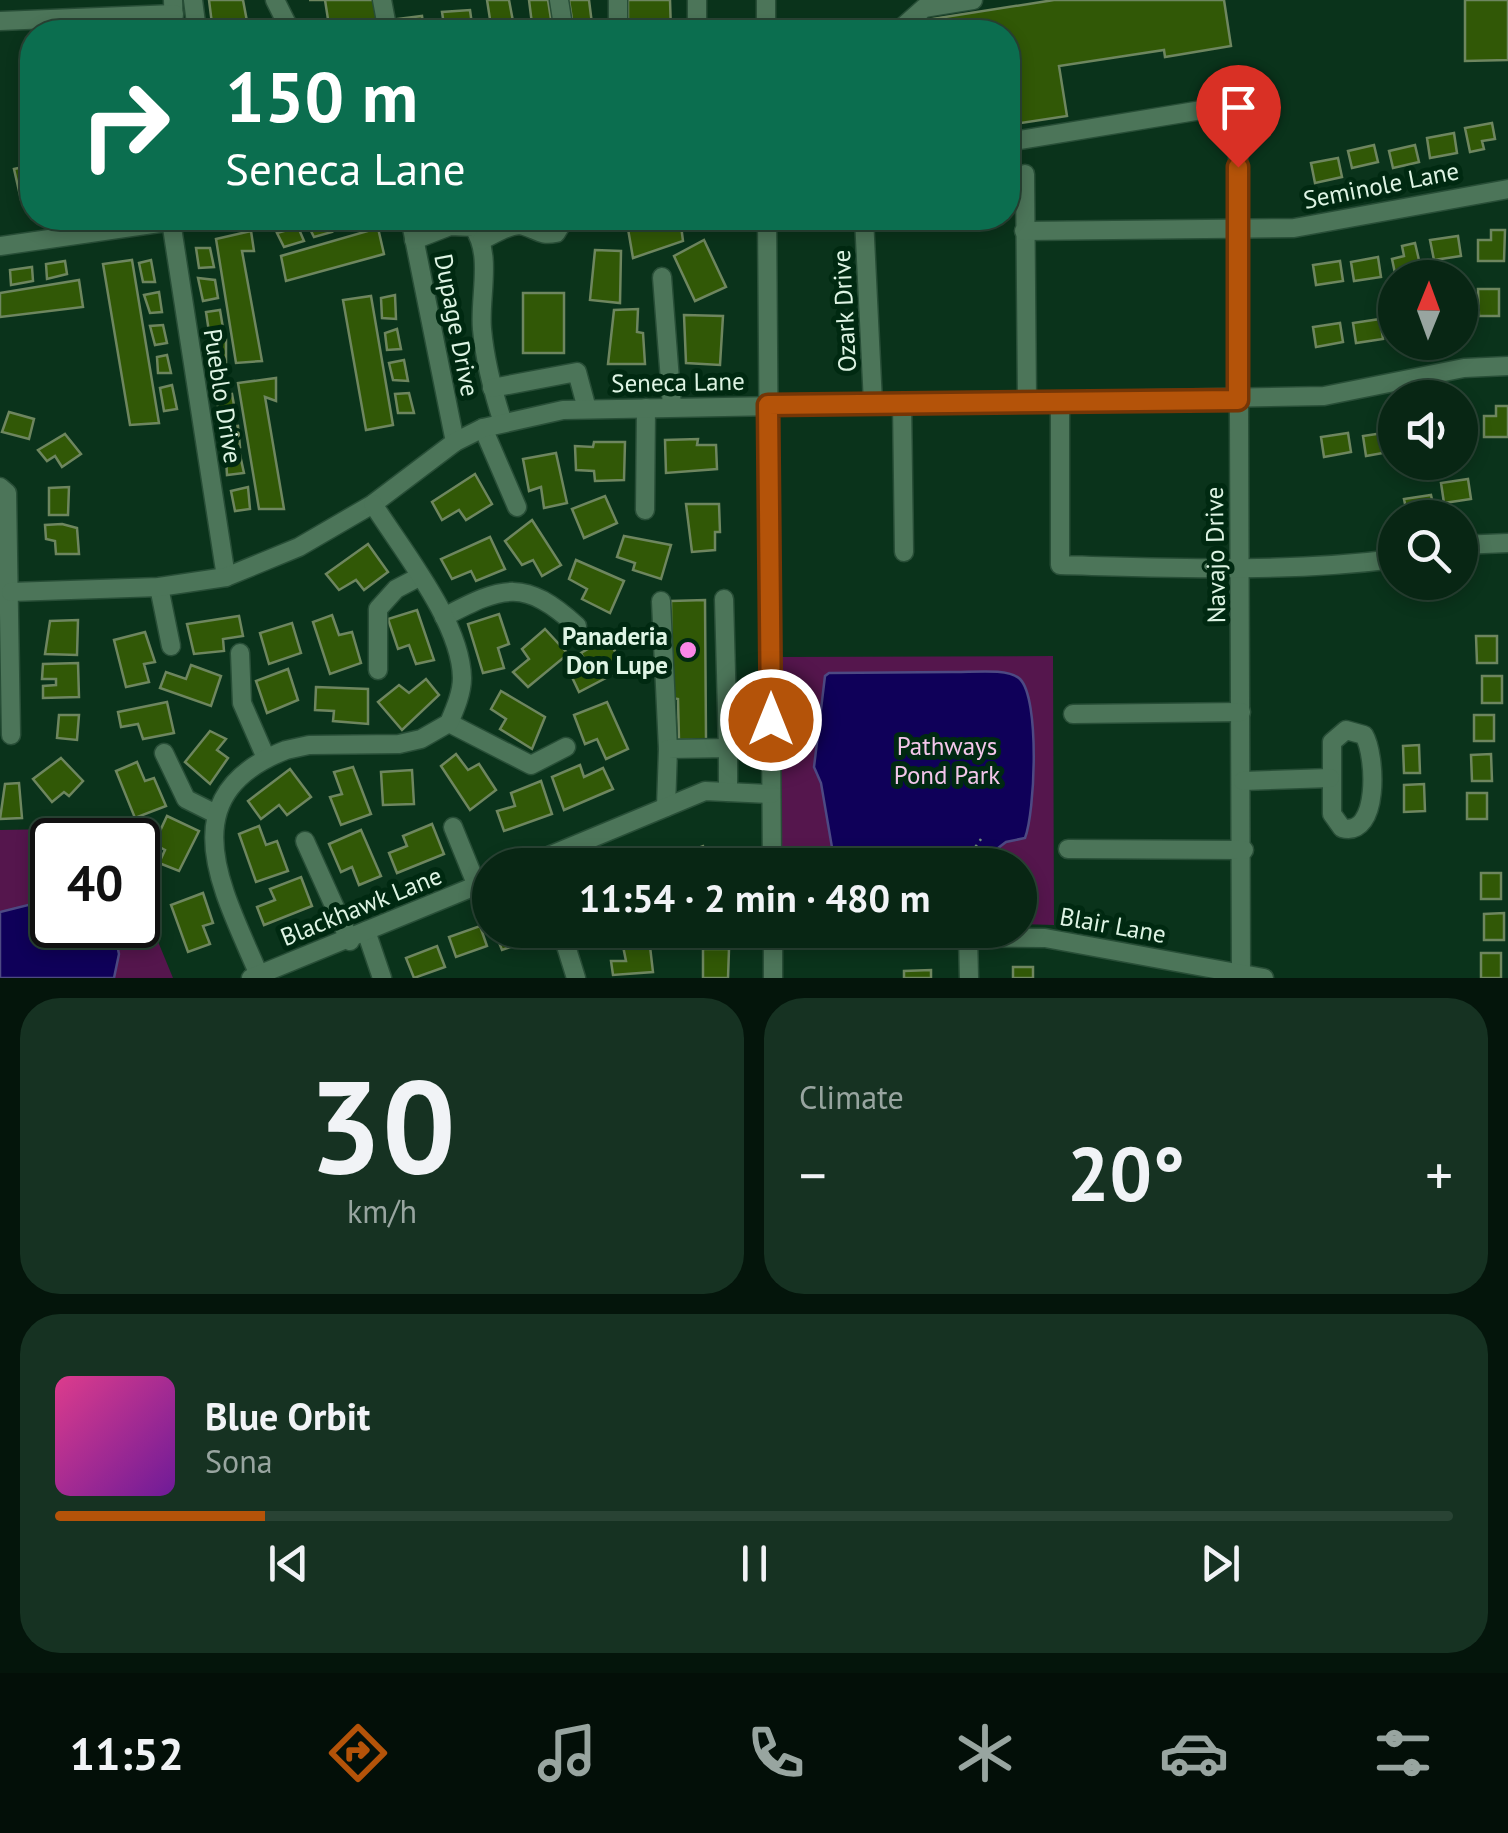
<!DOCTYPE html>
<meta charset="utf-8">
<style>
:root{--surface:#082614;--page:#163222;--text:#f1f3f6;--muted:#98a5a0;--line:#294334;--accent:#b45309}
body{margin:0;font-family:"PT Sans",sans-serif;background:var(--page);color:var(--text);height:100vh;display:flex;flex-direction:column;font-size:38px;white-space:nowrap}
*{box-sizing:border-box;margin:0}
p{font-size:32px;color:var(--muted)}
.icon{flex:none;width:55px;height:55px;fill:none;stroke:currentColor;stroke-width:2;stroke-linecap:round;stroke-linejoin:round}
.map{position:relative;height:978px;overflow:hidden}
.sheet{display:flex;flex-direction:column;gap:20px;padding:20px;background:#04150b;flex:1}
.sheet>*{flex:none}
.banner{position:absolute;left:20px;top:20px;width:1000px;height:210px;border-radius:40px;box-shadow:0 5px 15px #0003,0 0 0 2px var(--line);background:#0b6e4f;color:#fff;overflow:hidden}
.needle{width:65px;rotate:1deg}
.controls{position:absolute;left:1378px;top:260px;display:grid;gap:20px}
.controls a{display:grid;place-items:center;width:100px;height:100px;border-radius:50%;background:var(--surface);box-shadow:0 5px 15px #0003,0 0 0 2px var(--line);font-size:50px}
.speed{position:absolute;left:30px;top:818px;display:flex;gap:20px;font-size:50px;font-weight:700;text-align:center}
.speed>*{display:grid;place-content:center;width:130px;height:130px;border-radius:50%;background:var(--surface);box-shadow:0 5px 15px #0003,0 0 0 2px var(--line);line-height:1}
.speed .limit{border:5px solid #111;border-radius:15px;background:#fff;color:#111}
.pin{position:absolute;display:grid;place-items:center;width:85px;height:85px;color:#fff;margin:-102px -42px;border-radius:50% 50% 50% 0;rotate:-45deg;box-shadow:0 0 10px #0007}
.pin .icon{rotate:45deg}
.me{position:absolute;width:110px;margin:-55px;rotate:0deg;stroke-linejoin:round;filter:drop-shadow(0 0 8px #0008)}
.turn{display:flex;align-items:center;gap:35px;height:210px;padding:0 40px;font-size:45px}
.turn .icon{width:130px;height:130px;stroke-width:2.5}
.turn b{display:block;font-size:70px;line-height:85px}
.big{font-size:75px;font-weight:700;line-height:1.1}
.sheet .card{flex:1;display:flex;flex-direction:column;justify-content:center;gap:15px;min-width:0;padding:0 35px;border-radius:40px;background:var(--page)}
.sheet .dial{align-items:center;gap:0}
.dial b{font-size:130px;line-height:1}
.song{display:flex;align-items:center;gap:30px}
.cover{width:120px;height:120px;border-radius:15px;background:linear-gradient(135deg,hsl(330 70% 55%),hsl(280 70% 35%))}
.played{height:10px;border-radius:5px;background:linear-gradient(90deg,var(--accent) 15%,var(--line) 15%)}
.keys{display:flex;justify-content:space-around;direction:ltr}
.heat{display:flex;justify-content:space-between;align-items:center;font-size:55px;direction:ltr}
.sheet .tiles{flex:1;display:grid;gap:20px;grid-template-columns:1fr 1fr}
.card:last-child{grid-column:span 2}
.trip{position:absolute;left:472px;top:848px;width:565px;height:100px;border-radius:50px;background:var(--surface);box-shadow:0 5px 15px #0003,0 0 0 2px var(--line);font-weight:700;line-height:100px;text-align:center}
.dock{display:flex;height:160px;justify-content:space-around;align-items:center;background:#030f08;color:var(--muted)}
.dock .icon{width:70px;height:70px}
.dock .current{color:var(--accent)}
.dock b{font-size:45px;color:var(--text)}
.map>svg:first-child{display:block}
.green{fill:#55164d}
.water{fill:#0f0059;stroke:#4d4983;stroke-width:2.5}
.building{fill:#315806;stroke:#6e865f;stroke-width:2.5}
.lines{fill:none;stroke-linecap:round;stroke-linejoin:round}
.minor-casing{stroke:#284e37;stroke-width:21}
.path{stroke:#6f8f7b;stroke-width:2.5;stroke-dasharray:10 5;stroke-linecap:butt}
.minor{stroke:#4c7559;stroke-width:18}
.route-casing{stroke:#753606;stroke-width:25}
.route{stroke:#b45309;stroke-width:18}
.poi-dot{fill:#fa87e8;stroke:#002911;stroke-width:4}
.labels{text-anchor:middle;stroke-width:10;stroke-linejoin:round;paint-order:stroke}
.street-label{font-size:25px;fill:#def4e4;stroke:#002911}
.poi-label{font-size:25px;font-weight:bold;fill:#def4e4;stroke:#002911;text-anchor:end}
.park-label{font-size:25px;fill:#f3c6ea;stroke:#002911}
</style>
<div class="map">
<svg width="1508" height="978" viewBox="0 0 1508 978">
<rect width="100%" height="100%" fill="#0a331b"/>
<g class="green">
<polygon points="1053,656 1054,925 1020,924 1020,865 782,865 779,657"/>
<polygon points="110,828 115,840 52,840 52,925 138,925 138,893 173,978 0,978 0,830"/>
</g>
<g class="water">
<path d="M 951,672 C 968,673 1007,667 1020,679 C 1040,699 1035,812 1025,838 L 1006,842 L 976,865 L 835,865 L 821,783 L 814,767 L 825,676 L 829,673 Z"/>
<polygon points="52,899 52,925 113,925 119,954 114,978 0,978 0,912"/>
</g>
<g class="building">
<polygon points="209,0 243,0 249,32 213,32"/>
<polygon points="309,0 374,0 380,32 330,32 325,0"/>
<polygon points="487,0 509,0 515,32 492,32"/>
<polygon points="529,0 548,0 553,32 533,32"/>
<polygon points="569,0 589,0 593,32 574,32"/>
<polygon points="628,0 670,0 671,32 628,32"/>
<polygon points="1054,0 1224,0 1231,46 1165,57 1164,50 1059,66 1067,116 1008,125 1008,32 934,32 932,19"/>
<polygon points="1465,0 1508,0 1508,60 1465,61"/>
<polygon points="470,10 473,32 445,32 442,12"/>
<polygon points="422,16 424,32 399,32 397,19"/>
<polygon points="1492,123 1495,139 1482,141 1484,149 1470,152 1465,128"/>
<polygon points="1454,133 1457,153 1430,158 1427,138"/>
<polygon points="1374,145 1378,162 1352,168 1348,151"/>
<polygon points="1415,145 1419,162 1393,168 1389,151"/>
<polygon points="1338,158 1342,177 1315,183 1311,163"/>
<polygon points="32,165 32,199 21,200 14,169"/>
<polygon points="327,218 332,232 314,237 307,223"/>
<polygon points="338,218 362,218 365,223 343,229"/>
<polygon points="648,218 656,218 657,223 680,218 683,241 633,258 627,223"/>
<polygon points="298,227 304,241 284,247 277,233"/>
<polygon points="378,228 384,254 286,281 281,256"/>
<polygon points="1491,230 1505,230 1504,261 1478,261 1478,240 1491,240"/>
<polygon points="251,231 254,251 242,251 262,361 236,363 216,239"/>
<polygon points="1458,236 1461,256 1434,260 1430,240"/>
<polygon points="704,240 726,287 695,301 674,256"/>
<polygon points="1415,243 1422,273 1396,278 1392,259 1404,256 1402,246"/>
<polygon points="196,248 210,248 214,267 199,268"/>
<polygon points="595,250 621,251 620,303 590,300"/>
<polygon points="1378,257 1381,277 1354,281 1351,262"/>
<polygon points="132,260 159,423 130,425 103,264"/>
<polygon points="151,260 155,282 143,282 139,263"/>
<polygon points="65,261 67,274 47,279 46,264"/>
<polygon points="1340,261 1343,281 1316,285 1313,265"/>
<polygon points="32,267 33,281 11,285 10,270"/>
<polygon points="198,278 215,280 218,298 203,301"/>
<polygon points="79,280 83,307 0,317 0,293"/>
<polygon points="1478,289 1499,289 1499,316 1479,316"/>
<polygon points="159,292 162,312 150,313 144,295"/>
<rect x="523" y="293" width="41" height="60"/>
<polygon points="395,295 396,319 382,318 381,298"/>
<polygon points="371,296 393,425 366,430 343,300"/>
<polygon points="638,309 637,332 643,333 645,364 608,364 614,310"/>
<polygon points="220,310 223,328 209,332 206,312"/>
<polygon points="684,315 723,316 720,365 686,363"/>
<polygon points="1380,319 1383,339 1356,343 1353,323"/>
<polygon points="1340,323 1343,342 1316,347 1313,327"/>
<polygon points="163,325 167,343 155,345 150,326"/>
<polygon points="397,329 401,349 387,350 385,333"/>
<polygon points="226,340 226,363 214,363 210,342"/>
<polygon points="167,355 171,373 158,373 157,357"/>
<polygon points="404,360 408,381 393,380 389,363"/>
<polygon points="276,378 276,401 265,397 284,509 259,509 238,383"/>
<polygon points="172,385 177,409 164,411 160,388"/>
<polygon points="409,393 414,413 398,413 395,394"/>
<polygon points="232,394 236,416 219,419 217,397"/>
<polygon points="1496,406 1508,406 1508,437 1484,437 1484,416 1496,416"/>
<polygon points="9,412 34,419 29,439 2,432"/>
<polygon points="238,426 240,447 224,448 221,428"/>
<polygon points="1390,432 1394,451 1366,456 1363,436"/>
<polygon points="1348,433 1351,452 1324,457 1321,437"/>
<polygon points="65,434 81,454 62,467 55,456 47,461 38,450"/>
<polygon points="698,439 697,445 716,445 717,469 666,473 665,440"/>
<polygon points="594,442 625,442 624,480 595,481 594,471 576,470 575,446 593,447"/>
<polygon points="556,453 567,503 544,508 541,487 529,491 523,459"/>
<polygon points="240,455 244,473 227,475 226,458"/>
<polygon points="475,474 492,504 466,520 459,510 442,520 432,502"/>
<polygon points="1468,479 1471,499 1444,503 1441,483"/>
<polygon points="69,487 68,515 49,515 49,488"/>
<polygon points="248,487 250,509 235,511 231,491"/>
<polygon points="1431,495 1435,514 1408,518 1404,499"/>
<polygon points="605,496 617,523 584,538 572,509"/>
<polygon points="686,504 719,504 720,532 715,532 715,550 692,552"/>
<polygon points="532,520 561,565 542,576 533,560 522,565 505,541"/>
<polygon points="62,524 77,528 79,554 56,554 55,541 46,539 45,525"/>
<polygon points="624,536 671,545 661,579 633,570 635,563 617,557"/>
<polygon points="490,537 505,569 476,581 471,571 452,579 441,559"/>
<polygon points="368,544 388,572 364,590 356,580 339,590 326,574"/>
<polygon points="576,560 624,581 610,613 582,599 587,589 569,579"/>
<polygon points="705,600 706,739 679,740 678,699 672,698 671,601"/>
<polygon points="417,610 434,660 416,664 409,645 398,649 388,619"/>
<polygon points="499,614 509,644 498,648 504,668 483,673 468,624"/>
<polygon points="332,615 339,635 352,632 361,663 330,674 313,622"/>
<polygon points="239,616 243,636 223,639 224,651 194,654 187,624"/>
<polygon points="78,620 77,655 45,654 50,621"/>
<polygon points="292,623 301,653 269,664 260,633"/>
<polygon points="545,629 568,654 528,687 513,672 529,659 522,649"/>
<polygon points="145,632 155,662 144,664 149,682 126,687 114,640"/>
<polygon points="1476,636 1497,636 1497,663 1477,663"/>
<polygon points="607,638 625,668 579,692 571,675 588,666 581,653"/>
<polygon points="78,663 79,697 43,698 43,686 56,685 56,679 42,679 43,664"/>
<polygon points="191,665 221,676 211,706 160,688 166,672 186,679"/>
<polygon points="288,669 298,700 267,713 256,681"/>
<rect x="1482" y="676" width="20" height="27"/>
<polygon points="426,679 439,695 402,730 378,702 399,685 409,693"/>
<polygon points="316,687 368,689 368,724 333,721 334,711 315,710"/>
<polygon points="501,691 545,717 532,749 500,729 506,719 491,709"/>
<polygon points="167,702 174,733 143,739 138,724 121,727 118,712"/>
<polygon points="607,702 628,749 606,759 597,739 585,744 574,715"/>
<polygon points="59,715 79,715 77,740 57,738"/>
<rect x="1474" y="715" width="20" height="26"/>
<polygon points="210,731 226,739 217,750 228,758 210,784 185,762"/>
<polygon points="1419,745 1420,773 1404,773 1403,746"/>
<polygon points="456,754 468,770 479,764 496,790 470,810 441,766"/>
<polygon points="1491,754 1492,781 1472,781 1471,755"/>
<polygon points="61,758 83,781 69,796 64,792 52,802 33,779"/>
<polygon points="137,762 145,781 154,778 166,806 135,818 116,771"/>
<polygon points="580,765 584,777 603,768 613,789 564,810 552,777"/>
<polygon points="353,767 371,814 341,825 330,797 342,794 334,772"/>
<polygon points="290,769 311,797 287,815 279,805 261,819 248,801"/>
<polygon points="412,770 414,804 383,805 381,772"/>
<polygon points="541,781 552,814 504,831 497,811 515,806 511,793"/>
<polygon points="19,783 22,818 0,819 5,784"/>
<polygon points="1424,784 1425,811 1404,812 1404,785"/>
<rect x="1467" y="793" width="20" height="26"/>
<polygon points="167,816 199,831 179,871 159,863 165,850 154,844"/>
<polygon points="432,824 444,854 397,873 389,853 407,846 403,836"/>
<polygon points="259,826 266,845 277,841 288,871 256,882 239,834"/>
<polygon points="361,830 381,876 359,885 352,867 341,872 329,844"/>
<polygon points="703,846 710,860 722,857 726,865 690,865 686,853"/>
<polygon points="663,852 668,865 633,865 632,862"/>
<rect x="1481" y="873" width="20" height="26"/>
<polygon points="301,877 312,906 264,925 257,907 275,900 270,889"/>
<polygon points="203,893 213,923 203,926 210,944 188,952 171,905"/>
<polygon points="1504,913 1504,940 1484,940 1484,914"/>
<polygon points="480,926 487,946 456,957 449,937"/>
<polygon points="494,930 527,930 530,940 502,950"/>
<polygon points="701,930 729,930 729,942 702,943"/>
<polygon points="649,938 653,972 613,975 611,961 626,961 622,941"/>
<polygon points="437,946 445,967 414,978 406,958"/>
<polygon points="703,949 729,949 728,978 703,978"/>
<rect x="1481" y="953" width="20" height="25"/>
<rect x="1013" y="967" width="20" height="11"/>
<polygon points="931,970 931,978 904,978 904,971"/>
</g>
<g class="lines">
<g class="minor-casing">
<g id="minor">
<polyline points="173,0 174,32"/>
<polyline points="193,0 197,31"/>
<polyline points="275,0 291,32"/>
<polyline points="382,0 388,32"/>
<polyline points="559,0 564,32"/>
<polyline points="618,0 618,32"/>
<polyline points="697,0 697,32"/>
<polyline points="766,0 766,32"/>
<polyline points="0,21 174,14"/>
<polyline points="897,32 924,8 973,0"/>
<polyline points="1238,136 1241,974"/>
<polyline points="1008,142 1226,106"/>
<polyline points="1025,174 1027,400"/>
<polyline points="410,218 455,442"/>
<polyline points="767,218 772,865"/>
<polyline points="864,218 873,403"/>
<polyline points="171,221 226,577"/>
<polyline points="1024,231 1294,228 1508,189"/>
<path d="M 414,240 L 450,226 L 473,227 C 493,254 479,297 482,329 C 485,362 493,392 503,423"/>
<path d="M 482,240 C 493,235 512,222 524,226 C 538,230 540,236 556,233 L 565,218"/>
<polyline points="0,246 194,218"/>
<polyline points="662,277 672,406"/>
<polyline points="492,388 577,372 587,409"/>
<path d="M 1060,401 L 1060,565 C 1172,568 1284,573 1395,559"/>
<polyline points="902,402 904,552"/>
<polyline points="483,428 517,507"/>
<polyline points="0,487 7,493 11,735"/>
<polyline points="645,510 646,408"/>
<polyline points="1460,545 1508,543"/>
<polyline points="159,587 171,646"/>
<polyline points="11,592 159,587 226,577 299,547 373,504 455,442 483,428 563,410 1324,396 1464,368 1508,366"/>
<polyline points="724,599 728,748"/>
<polyline points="661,601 668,749"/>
<path d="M 444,617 C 504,585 525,579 577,626"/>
<polyline points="240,653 242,703 266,758"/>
<polyline points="378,670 378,609 396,589 419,577"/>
<polyline points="1073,714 1241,712"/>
<polyline points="449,723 531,765 566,747"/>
<path d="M 1346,730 L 1364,735 C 1376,755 1380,838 1342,828 L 1332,814 L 1332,742 Z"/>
<polyline points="164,753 186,799 216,814"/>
<polyline points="1243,781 1330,778"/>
<polyline points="666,807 668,749 728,748 728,792"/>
<polyline points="453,827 477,886"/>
<polyline points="305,841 350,941"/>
<polyline points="1068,849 1244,850"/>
<polyline points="527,865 705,791 771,794"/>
<polyline points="561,930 576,978"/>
<polyline points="773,930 773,978"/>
<polyline points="366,931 382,978"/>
<polyline points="773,936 1045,938 1264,978"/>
<polyline points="968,937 969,978"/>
<path d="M 259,975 C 224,892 167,796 286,750 L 309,745 L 399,744 L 421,739 L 449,723 C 455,709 462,693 462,678 C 461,622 402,550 373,504"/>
<polyline points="251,978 490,880"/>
</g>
</g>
<g class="path">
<polyline points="977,847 988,856"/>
<polyline points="971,853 981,839"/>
</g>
<use href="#minor" class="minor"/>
</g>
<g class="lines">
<g class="route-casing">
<polyline id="route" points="771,720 768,405 1238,400 1238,167"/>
</g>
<use href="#route" class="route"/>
</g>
<circle class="poi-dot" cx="688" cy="650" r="10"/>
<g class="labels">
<g class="street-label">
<text transform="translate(1381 185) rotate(-11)" y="9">Seminole Lane</text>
<text transform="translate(844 311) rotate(-93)" y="9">Ozark Drive</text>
<text transform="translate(457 325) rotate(79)" y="9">Dupage Drive</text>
<text transform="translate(678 382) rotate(-1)" y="9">Seneca Lane</text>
<text transform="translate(223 396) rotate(81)" y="9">Pueblo Drive</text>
<text transform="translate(1215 555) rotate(-91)" y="9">Navajo Drive</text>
<text transform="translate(361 906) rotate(-22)" y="9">Blackhawk Lane</text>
<text transform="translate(1113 925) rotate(10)" y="9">Blair Lane</text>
</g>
<g class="poi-label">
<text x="668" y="645">Panaderia<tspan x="668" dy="29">Don Lupe</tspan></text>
</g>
<g class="park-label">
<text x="947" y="755">Pathways<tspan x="947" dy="29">Pond Park</tspan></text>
</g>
</g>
</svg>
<div class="controls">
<a><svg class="needle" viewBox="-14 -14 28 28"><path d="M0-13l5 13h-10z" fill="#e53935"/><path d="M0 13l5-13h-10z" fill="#98a5a0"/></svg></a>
<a><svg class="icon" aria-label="sound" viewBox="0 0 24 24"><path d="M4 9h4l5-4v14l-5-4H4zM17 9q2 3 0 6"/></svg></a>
<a><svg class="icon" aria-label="search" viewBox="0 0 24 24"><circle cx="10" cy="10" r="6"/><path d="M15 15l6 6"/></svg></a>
</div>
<div class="speed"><div class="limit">40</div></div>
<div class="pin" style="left:1238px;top:167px;background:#d93025"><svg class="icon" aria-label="arrive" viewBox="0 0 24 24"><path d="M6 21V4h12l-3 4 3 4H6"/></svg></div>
<svg class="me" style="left:771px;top:720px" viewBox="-20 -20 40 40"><circle r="17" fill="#b45309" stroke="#fff" stroke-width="3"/><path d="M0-11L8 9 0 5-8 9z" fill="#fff"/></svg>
<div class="trip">11:54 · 2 min · 480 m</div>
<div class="banner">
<div class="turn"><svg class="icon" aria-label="right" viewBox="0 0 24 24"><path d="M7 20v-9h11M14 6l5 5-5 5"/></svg><div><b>150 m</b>Seneca Lane</div></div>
</div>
</div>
<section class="sheet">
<div class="tiles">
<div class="card dial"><b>30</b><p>km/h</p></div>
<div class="card"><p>Climate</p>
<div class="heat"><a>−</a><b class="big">20°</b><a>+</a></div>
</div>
<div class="card">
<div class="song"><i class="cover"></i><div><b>Blue Orbit</b><p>Sona</p></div></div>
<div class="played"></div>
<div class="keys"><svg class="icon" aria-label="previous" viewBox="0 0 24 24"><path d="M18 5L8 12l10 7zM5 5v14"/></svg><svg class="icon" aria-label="pause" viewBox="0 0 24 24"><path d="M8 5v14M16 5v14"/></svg><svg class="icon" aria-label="next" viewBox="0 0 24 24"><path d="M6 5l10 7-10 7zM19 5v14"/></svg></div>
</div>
</div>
</section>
<nav class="dock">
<b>11:52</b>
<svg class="icon current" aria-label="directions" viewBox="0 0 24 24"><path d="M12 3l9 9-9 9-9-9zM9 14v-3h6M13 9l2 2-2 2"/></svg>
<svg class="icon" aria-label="music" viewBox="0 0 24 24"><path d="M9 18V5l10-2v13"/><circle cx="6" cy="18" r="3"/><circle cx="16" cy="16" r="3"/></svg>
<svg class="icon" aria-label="phone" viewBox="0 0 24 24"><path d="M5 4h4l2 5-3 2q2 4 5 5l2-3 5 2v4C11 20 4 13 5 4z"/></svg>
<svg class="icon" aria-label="climate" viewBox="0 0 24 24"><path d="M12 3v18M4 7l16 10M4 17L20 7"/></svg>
<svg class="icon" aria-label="car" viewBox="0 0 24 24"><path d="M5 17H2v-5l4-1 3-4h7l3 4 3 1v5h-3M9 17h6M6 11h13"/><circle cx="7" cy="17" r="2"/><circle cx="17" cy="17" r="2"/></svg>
<svg class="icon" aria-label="filters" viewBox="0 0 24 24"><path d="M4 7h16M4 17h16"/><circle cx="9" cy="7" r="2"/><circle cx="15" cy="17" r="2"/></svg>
</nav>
